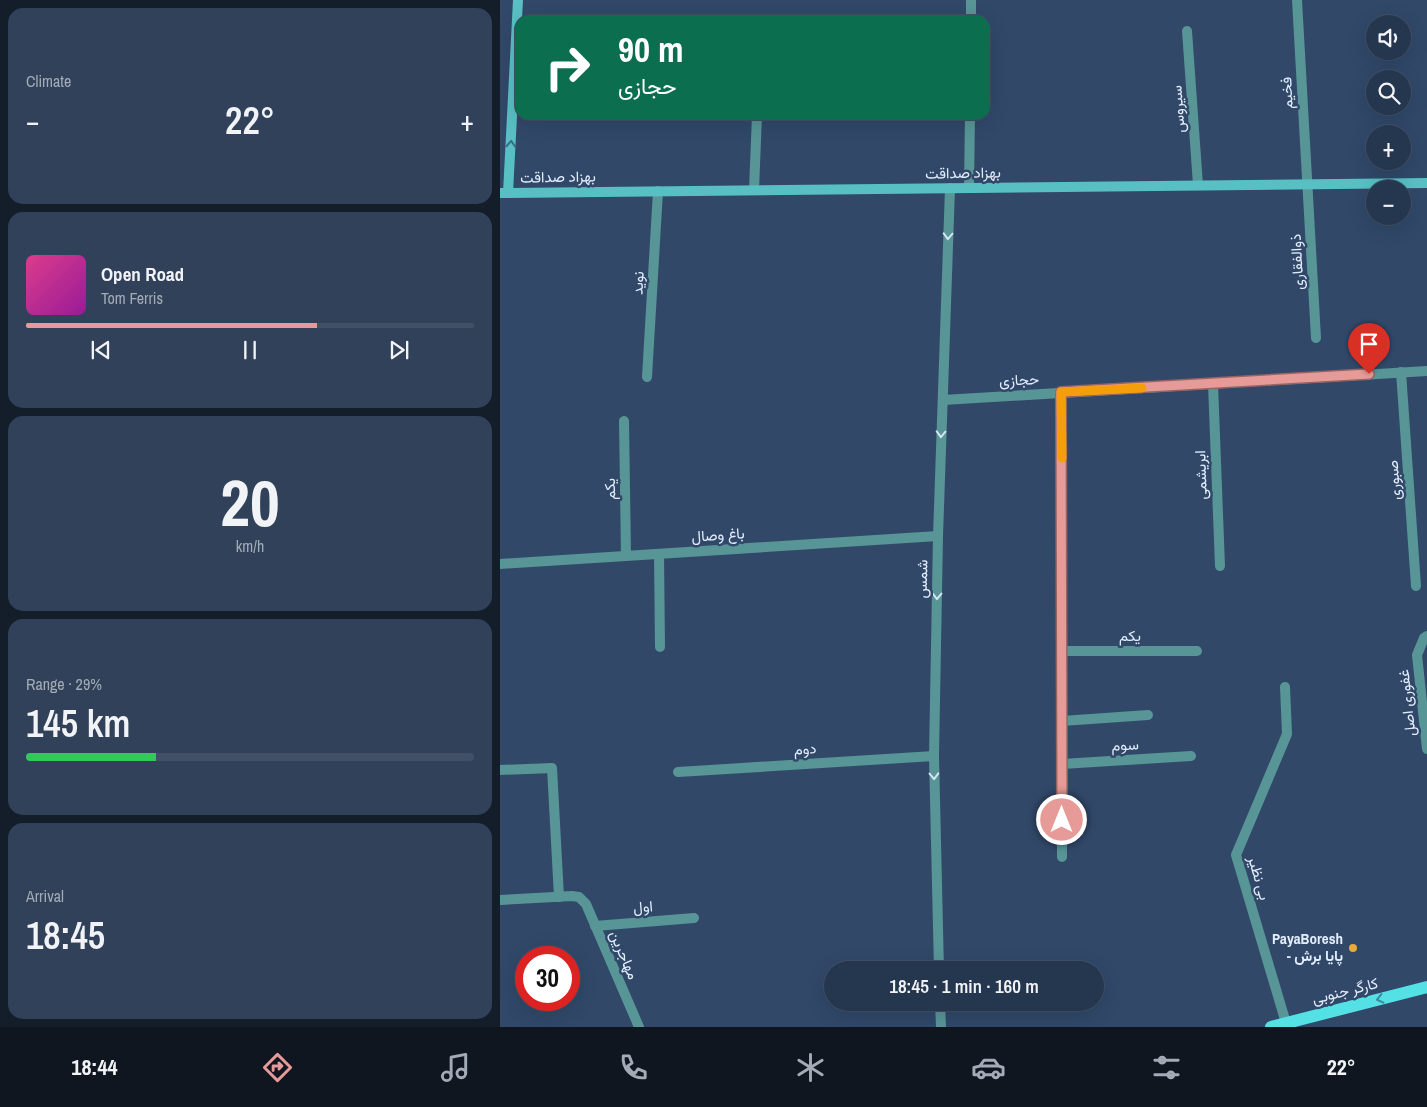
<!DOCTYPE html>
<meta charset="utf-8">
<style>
:root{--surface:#25364f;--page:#314159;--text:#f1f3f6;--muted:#a3abb7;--line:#425066;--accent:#e69b98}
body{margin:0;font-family:"Archivo Narrow",Vazirmatn,sans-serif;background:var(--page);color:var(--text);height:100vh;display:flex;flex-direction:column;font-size:19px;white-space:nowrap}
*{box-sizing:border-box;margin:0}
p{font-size:16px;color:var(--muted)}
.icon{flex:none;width:28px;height:28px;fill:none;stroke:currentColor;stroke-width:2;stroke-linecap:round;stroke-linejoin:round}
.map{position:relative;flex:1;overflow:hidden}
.panel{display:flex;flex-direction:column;gap:8px;padding:8px;background:#141e2b;width:500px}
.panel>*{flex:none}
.guide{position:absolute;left:15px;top:15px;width:475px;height:105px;border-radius:15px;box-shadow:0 5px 20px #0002,0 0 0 1px var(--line);background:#0b6e4f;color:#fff;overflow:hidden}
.tools{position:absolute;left:866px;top:15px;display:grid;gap:10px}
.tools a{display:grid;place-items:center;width:45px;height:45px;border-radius:50%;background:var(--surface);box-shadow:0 5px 20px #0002,0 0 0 1px var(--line);font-size:25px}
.speed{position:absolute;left:15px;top:946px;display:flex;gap:10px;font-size:25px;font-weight:700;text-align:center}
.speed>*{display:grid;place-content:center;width:65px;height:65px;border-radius:50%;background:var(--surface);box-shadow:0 5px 20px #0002,0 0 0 1px var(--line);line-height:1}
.speed .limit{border:8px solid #d22;background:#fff;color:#111}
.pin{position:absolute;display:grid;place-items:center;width:42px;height:42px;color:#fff;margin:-51px -21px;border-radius:50% 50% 50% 0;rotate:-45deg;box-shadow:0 0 5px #0007}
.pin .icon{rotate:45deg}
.me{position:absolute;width:55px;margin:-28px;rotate:0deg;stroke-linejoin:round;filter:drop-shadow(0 0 4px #0008)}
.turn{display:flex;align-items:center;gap:18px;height:105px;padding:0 20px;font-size:22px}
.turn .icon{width:65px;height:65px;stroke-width:2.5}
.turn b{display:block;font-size:35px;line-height:42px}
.big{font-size:38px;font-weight:600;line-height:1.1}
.panel .tile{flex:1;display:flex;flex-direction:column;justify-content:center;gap:8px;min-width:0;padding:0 18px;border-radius:15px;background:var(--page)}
.panel .dial{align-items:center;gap:0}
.dial b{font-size:65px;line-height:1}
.song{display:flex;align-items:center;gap:15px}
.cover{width:60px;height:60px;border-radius:8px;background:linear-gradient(135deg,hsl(330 70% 55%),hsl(300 70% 35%))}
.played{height:5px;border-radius:2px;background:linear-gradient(90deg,var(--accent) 65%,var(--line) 65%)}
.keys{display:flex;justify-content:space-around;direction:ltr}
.heat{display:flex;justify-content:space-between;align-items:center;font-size:28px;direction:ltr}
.charge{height:8px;border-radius:4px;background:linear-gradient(90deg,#34c759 29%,var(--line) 0)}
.trip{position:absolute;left:324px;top:961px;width:280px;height:50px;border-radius:25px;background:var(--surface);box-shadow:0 5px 20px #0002,0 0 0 1px var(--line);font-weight:600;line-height:50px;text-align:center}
.tabs{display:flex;height:80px;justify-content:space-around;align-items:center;background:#0f1620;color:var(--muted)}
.tabs .icon{width:35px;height:35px}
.tabs .current{color:var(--accent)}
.tabs b{font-size:22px;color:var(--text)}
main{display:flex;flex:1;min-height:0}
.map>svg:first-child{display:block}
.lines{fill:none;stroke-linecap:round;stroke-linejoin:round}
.lane{stroke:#589597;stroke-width:10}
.street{stroke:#589597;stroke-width:10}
.secondary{stroke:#58c0c3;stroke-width:10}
.primary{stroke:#53e1e5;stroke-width:12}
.oneway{stroke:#3d6c84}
.oneway2{stroke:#d4e4f3}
.oneway3{stroke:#3f859b}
.route-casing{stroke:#966563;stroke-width:12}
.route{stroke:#e69b98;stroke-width:9}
.slow{stroke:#f59e0b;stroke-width:9}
.poi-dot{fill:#e9aa38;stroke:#314869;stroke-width:2}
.labels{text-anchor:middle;stroke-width:5;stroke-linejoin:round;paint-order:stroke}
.street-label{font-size:15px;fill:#e2edfd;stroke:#314869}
.poi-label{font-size:15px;font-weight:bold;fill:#e2edfd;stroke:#314869;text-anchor:end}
</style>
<main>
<section class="panel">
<div class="tile"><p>Climate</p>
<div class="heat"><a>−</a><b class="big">22°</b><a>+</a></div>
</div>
<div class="tile">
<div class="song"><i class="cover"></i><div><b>Open Road</b><p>Tom Ferris</p></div></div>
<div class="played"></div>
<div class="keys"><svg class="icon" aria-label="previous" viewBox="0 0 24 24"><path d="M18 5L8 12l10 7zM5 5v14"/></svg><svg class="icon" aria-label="pause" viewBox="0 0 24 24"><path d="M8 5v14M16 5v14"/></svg><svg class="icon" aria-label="next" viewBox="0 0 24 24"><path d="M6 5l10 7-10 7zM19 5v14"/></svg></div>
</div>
<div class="tile dial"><b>20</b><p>km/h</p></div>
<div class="tile"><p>Range · 29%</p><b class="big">145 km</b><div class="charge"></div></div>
<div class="tile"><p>Arrival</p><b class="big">18:45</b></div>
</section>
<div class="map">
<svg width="927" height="1027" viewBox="0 0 927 1027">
<rect width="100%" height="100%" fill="#314869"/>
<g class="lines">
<g class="lane">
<polyline points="471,20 471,0"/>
<polyline points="687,31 698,185"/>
<polyline points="469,188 470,115"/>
<polyline points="254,190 257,115"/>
<polyline points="901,372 916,586"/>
<polyline points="147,377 158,191"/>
<polyline points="713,384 720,566"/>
<polyline points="124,421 126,556"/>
<polyline points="159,554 160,647"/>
<polyline points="562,651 697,651"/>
<polyline points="562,721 648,715"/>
<polyline points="562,764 691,756"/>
<polyline points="0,770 52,768 59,897"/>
<polyline points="178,772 434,756"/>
</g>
<g class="street">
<polyline points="797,0 816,338"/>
<polyline points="561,392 562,857"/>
<polyline points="443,400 927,371"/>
<polyline points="0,564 438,536"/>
<polyline points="927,636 924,638 917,655 927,749"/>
<polyline points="785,687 787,734 736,855 786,1023"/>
<polyline points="0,900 72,896 79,897 86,904 139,1027"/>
<polyline points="95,926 194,918"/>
<polyline points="439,970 434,756 438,536 450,188"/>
<polyline points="440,1002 441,1027"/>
</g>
<g class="secondary">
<polyline points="0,193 927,183"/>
<polyline points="8,193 18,0"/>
</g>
<polyline class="primary" points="771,1027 927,987"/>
</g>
<defs><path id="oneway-chevron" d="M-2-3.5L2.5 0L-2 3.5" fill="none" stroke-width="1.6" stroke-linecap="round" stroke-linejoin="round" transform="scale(1.25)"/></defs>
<use class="oneway" href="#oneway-chevron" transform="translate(11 144) rotate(-87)"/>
<g class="oneway2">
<use href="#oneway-chevron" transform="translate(448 236) rotate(92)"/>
<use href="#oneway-chevron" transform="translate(441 434) rotate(92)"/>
<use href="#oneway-chevron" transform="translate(437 596) rotate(91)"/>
<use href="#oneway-chevron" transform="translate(434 776) rotate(89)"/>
</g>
<use class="oneway3" href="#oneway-chevron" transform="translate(880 999) rotate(166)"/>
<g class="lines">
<g class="route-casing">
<polyline id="route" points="562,820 561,392 869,374"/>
</g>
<use href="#route" class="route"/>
<polyline class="slow" points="562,458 561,392 642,388"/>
</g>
<circle class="poi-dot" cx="853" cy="948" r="5"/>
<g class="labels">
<g class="street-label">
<text transform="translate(787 93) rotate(-93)" y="5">فخیم</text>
<text transform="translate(678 109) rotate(-94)" y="5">سیروس</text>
<text transform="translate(463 173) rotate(-1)" y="5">بهزاد صداقت</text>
<text transform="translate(58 177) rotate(-1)" y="5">بهزاد صداقت</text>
<text transform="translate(797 262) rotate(-93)" y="5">ذوالفقاری</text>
<text transform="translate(138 283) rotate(-87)" y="5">نوید</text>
<text transform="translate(519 380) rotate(-3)" y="5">حجازی</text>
<text transform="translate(701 475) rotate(-92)" y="5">ابریشمی</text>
<text transform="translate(894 480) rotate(-94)" y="5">صبوری</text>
<text transform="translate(110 489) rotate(-91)" y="5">یکم</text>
<text transform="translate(218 535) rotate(-4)" y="5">باغ وصال</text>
<text transform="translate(422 579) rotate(-89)" y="5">شمس</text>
<text x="630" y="641">یکم</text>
<text transform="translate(907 703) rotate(-96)" y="5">غفوری اصل</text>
<text transform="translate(625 745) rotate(-3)" y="5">سوم</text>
<text transform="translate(305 749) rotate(-4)" y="5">دوم</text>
<text transform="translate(759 878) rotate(74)" y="5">بی نظیر</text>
<text transform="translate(143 907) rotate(-5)" y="5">اول</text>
<text transform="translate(124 955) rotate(67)" y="5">مهاجرین</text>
<text transform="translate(845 991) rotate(-14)" y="5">کارگر جنوبی</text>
</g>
<g class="poi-label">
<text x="843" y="944">PayaBoresh<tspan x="843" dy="17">- پایا برش</tspan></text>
</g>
</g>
</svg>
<div class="tools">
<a><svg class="icon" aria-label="sound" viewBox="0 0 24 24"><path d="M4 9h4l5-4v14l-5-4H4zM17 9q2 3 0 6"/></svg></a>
<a><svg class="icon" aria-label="search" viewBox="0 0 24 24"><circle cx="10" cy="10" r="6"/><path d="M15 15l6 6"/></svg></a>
<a>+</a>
<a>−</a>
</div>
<div class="speed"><div class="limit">30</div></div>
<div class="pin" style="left:869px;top:374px;background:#d93025"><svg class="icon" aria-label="arrive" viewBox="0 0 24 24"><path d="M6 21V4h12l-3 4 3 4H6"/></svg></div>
<svg class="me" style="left:562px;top:820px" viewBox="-20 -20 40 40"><circle r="17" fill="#e69b98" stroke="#fff" stroke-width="3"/><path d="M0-11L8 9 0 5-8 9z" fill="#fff"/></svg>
<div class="trip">18:45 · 1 min · 160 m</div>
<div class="guide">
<div class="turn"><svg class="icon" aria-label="right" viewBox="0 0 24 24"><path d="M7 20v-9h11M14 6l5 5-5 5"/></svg><div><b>90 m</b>حجازی</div></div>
</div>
</div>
</main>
<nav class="tabs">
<b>18:44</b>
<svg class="icon current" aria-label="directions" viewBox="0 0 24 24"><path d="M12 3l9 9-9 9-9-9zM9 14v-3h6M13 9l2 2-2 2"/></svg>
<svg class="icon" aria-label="music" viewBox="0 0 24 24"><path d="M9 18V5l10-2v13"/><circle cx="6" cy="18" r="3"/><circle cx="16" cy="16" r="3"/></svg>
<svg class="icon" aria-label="phone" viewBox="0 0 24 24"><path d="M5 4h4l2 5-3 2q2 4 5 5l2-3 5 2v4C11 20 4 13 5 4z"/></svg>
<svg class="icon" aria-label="climate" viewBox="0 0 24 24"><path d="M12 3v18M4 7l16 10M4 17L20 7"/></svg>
<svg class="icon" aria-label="car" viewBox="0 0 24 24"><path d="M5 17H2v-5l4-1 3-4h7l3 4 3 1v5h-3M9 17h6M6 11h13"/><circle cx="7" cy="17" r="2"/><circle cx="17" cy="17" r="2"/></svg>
<svg class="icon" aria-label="filters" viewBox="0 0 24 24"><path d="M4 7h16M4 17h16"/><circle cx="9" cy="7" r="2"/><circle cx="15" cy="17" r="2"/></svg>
<b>22°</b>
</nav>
